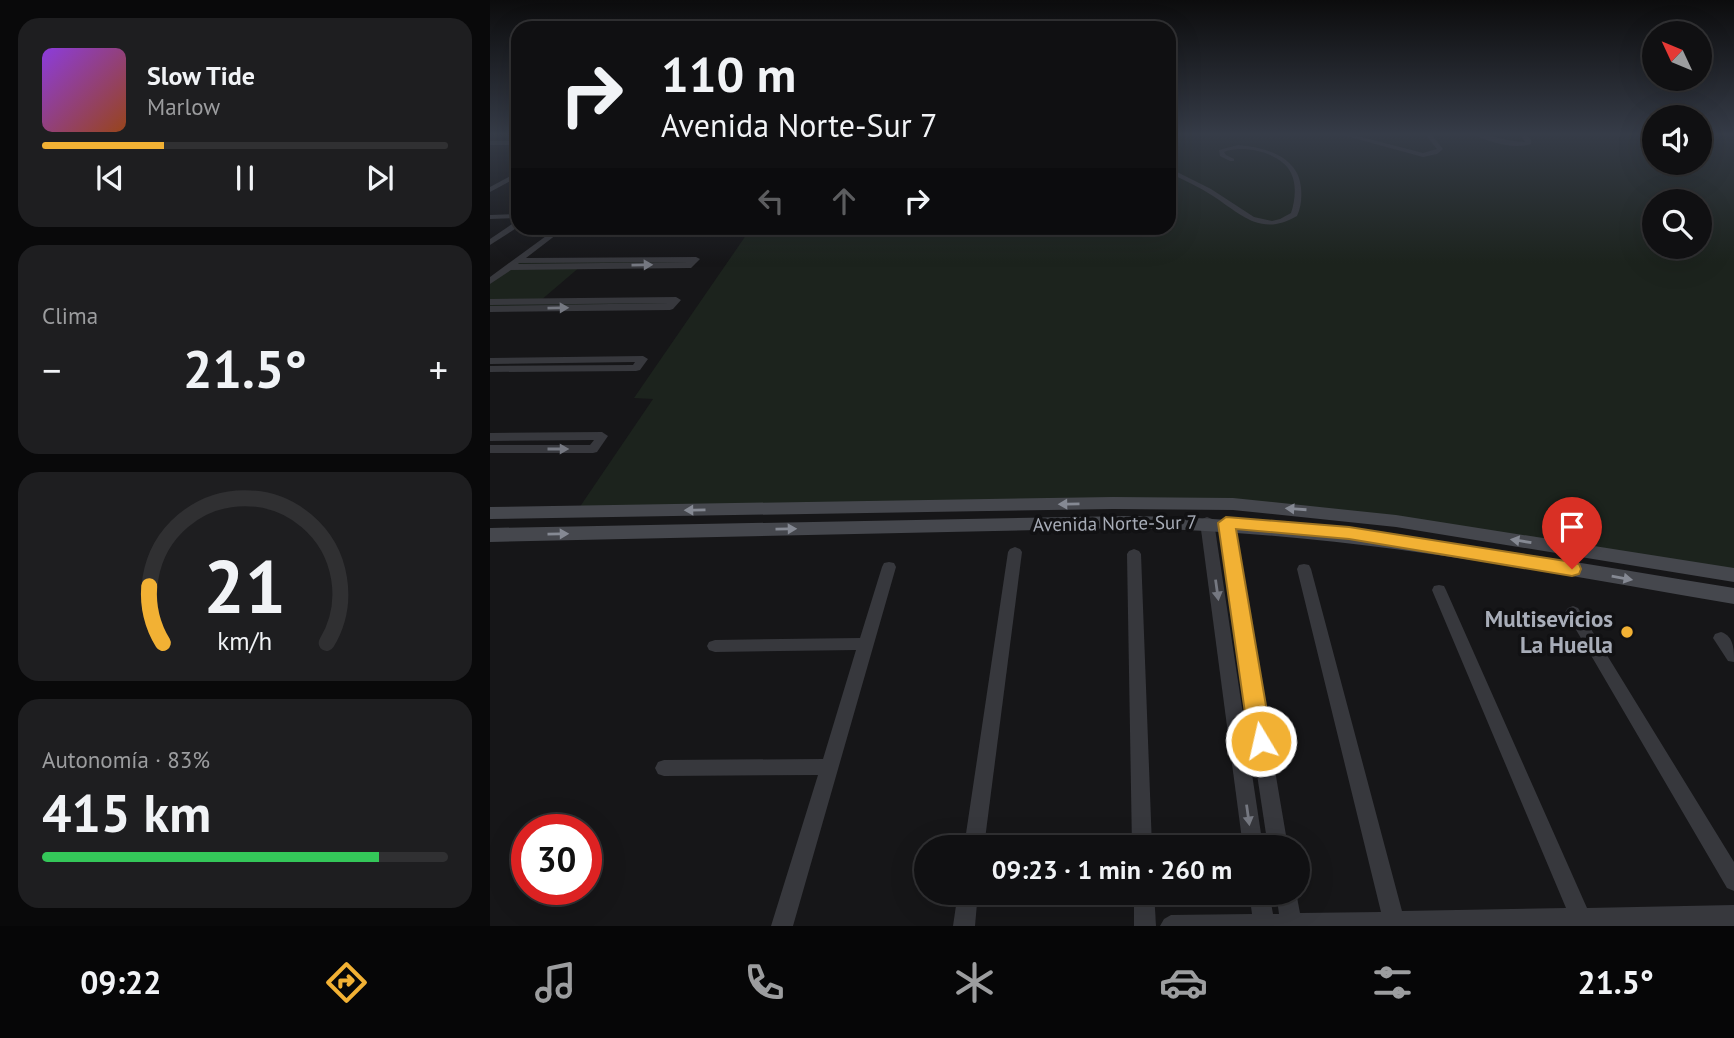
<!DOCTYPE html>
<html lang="es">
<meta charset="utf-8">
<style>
:root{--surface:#101012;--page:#1e1e20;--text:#f1f3f6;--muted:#9c9d9f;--line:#303032;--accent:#f2b134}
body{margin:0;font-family:"PT Sans",sans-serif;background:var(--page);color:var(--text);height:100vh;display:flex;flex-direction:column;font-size:26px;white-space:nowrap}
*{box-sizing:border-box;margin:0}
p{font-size:23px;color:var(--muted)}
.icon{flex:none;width:38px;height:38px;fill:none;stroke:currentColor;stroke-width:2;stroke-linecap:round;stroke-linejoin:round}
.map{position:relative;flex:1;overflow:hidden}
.sheet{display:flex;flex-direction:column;gap:18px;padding:18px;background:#09090a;width:490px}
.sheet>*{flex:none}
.top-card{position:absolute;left:21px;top:21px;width:665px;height:214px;border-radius:21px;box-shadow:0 7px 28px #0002,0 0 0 2px var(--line);background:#101012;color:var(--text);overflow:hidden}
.needle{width:46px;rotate:314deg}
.tools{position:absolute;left:1152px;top:21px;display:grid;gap:14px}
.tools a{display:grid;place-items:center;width:70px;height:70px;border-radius:50%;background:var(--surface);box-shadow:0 7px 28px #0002,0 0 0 2px var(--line);font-size:35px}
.speed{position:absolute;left:21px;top:814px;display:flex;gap:14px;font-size:35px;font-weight:700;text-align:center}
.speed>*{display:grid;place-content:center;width:91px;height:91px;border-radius:50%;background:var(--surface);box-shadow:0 7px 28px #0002,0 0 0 2px var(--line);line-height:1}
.speed .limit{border:10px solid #d22;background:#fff;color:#111}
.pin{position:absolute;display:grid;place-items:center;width:60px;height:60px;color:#fff;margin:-72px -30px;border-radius:50% 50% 50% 0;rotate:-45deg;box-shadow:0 0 7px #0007}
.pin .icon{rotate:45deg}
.me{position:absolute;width:77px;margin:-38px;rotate:351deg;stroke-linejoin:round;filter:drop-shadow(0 0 5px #0008)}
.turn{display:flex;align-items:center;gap:24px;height:147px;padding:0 35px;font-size:32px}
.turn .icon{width:91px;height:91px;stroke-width:2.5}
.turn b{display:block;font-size:49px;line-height:60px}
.lanes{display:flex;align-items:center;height:66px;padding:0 35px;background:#0003;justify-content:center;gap:35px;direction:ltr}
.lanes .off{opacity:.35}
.big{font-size:52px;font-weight:700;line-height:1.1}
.sheet .tile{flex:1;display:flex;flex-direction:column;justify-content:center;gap:10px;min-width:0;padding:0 24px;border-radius:21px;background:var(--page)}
.sheet .dial{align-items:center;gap:0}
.dial svg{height:182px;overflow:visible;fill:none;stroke:var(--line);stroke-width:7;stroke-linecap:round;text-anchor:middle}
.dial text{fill:var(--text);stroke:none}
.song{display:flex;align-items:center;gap:21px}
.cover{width:84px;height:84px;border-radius:10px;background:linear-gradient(135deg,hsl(270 70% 55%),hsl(20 70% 35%))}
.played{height:7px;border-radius:4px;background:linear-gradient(90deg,var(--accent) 30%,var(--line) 30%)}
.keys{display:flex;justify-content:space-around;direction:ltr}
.heat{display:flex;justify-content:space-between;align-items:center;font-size:38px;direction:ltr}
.charge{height:10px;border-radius:5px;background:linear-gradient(90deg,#34c759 83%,var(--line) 0)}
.trip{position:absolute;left:424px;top:835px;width:396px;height:70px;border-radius:35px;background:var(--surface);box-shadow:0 7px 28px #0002,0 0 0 2px var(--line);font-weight:700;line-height:70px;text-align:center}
.dock{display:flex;height:112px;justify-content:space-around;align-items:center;background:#060607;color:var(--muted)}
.dock .icon{width:49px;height:49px}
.dock .selected{color:var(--accent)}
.dock b{font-size:32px;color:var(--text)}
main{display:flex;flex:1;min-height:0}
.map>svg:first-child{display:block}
.green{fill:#1c231d;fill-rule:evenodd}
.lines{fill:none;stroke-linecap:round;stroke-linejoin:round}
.street{fill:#37383d;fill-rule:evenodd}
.secondary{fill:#45474d;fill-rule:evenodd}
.oneway{fill:#757881}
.oneway2{fill:#858993}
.route{fill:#f2b134;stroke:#9d7322;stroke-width:2}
.poi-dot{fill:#f2b134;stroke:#111113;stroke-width:2.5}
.labels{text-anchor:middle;stroke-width:7;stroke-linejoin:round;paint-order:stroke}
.street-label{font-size:19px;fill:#a8adb8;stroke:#111113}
.near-poi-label{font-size:23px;font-weight:bold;fill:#a8adb8;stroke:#111113;text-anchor:end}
</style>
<main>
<section class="sheet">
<div class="tile">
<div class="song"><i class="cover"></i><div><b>Slow Tide</b><p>Marlow</p></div></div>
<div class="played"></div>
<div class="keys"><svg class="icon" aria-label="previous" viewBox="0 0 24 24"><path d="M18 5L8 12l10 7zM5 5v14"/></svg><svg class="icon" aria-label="pause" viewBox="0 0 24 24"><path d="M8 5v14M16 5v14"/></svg><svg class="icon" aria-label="next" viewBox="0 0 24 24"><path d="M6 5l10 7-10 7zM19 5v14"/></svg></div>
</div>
<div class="tile"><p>Clima</p>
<div class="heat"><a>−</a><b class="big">21.5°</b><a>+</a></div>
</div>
<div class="tile dial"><svg viewBox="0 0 100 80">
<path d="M14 69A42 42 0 1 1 86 69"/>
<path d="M14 69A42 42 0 0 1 8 44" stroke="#f2b134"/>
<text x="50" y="56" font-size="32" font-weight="700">21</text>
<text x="50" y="72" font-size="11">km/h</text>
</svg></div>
<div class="tile"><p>Autonomía · 83%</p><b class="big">415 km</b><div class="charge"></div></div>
</section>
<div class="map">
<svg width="1244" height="926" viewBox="0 0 1244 926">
<rect width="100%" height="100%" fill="#161618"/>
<g class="green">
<path d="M 679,133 L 1164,133 L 1164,163 L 1209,163 L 1209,133 L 1244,133 L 1244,573 L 906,521 L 743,504 L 87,511 L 163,399 L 144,398 L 261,228 L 679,228 ZM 1164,201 L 1209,201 L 1209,247 L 1164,247 Z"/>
<polygon points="206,259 201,265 91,266 50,301 186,300 180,307 0,309 0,281 27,261"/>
</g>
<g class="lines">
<g class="street">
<polygon points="845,133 856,133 933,153 947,149 934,133 940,133 953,149 947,154 933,157"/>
<path d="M 979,133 C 998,133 1016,142 1035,142 L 1029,133 L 1035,133 L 1041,140 L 1041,144 C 1023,150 996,141 979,133 Z"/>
<rect x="0" y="141" width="28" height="4"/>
<path d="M 748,145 C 775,147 809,157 811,188 C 812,198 811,207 807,216 C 771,237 752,215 723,196 C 709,187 694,180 679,173 L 679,168 L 721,189 L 764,217 L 782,221 L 790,219 L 801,213 C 805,201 807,185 801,173 C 792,153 754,144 734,152 L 736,155 L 744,159 L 744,161 L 740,161 L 730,156 L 729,150 Z"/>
<polygon points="28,172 28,177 0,192 0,187"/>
<polygon points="28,214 28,218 0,219 0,215"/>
<polygon points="25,222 28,222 28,227 0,245 0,239"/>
<path d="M 67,228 L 75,228 L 36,258 L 206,257 L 210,259 L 201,268 L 21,270 L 0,284 L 0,277 ZM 199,262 L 28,264 L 29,263 Z"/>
<polygon points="186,297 191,300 183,309 180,310 0,312 0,306 179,303 0,305 0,299"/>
<polygon points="153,356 158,359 150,370 146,371 0,372 0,366 143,365 145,362 0,364 0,358"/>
<polygon points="112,432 118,436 107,452 103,453 0,453 0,445 100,445 104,440 0,441 0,433"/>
<polygon points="717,517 722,519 724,522 773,847 753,847 710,522 712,519"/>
<polygon points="736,518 741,520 743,523 798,847 778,847 729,523 731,520"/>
<polygon points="525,547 530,549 532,552 494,847 474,847 518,552 520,549"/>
<polygon points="644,549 649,551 651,554 662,847 642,847 637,554 639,551"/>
<polygon points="399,562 404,563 406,567 303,926 281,926 328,775 174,776 168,774 165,768 168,762 174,760 333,759 366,650 225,652 219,650 217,646 219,642 225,640 370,638 392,567 394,563"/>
<polygon points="814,564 819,565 821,569 912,911 1076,908 942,590 944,586 949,585 954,586 956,590 1097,908 1244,905 1244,926 670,926 674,919 681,915 762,914 759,892 779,892 783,914 789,914 786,892 806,892 810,913 891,912 807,569 809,565"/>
<polygon points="1083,606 1088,608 1244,862 1244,891 1237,888 1078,616 1075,612 1078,608"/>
<path d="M 1231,632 C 1244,636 1244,650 1244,662 L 1238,661 L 1223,638 L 1225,634 Z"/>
<polygon points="468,892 488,892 485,926 463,926"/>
<polygon points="644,892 664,892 666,926 644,926"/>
</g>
<g class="secondary">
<polygon points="623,497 743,498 906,515 1244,568 1244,582 906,527 743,510 623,509 0,519 0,507"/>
<path d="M 639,516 C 844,519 1043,555 1244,588 L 1244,604 C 1042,569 845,532 639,528 L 0,542 L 0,528 Z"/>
</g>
</g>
<defs><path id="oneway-solid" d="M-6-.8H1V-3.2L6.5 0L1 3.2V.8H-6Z" transform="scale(1.75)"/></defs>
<g class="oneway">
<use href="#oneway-solid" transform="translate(152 265) rotate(-1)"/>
<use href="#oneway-solid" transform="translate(68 308) rotate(-1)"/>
<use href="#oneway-solid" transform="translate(68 449)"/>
<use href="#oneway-solid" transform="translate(727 590) rotate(82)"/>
<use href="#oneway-solid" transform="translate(758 815) rotate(82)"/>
</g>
<g class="oneway2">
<use href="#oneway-solid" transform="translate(579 504) rotate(179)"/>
<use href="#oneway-solid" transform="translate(806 509) rotate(-176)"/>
<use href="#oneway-solid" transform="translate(205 510) rotate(179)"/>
<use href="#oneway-solid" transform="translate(296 529) rotate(-1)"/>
<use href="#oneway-solid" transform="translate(68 534) rotate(-1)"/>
<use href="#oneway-solid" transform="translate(1031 541) rotate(-171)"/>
<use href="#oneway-solid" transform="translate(1132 578) rotate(10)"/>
</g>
<linearGradient id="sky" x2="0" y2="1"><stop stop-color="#0c0c0d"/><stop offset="0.51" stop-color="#363c48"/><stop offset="1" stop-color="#363c48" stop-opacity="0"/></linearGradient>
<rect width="1244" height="263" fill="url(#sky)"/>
<polygon class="route" points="736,517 859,527 1082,562 1089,564 1091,569 1089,574 1082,576 859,539 746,529 782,741 779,748 771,751 763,748 759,741 728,523"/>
<circle class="poi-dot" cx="1137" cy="632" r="7"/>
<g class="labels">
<g class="street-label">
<text transform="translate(625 523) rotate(-1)" y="7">Avenida Norte-Sur 7</text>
</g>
<g class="near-poi-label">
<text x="1123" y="627">Multisevicios<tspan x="1123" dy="26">La Huella</tspan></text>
</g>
</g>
</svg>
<div class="tools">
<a><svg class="needle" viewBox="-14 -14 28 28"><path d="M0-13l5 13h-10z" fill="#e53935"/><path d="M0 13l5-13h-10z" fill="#9c9d9f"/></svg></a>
<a><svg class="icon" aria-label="sound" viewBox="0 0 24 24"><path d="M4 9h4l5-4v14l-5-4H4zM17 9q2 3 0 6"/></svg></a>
<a><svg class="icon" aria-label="search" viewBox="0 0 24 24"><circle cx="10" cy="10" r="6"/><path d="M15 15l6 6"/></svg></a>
</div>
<div class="speed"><div class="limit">30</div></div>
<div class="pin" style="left:1082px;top:569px;background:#d93025"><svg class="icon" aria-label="arrive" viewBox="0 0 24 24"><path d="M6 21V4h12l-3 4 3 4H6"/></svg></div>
<svg class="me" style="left:771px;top:741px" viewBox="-20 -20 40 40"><circle r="17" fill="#f2b134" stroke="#fff" stroke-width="3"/><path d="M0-11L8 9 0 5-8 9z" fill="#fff"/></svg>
<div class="trip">09:23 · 1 min · 260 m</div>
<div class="top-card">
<div class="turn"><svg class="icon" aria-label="right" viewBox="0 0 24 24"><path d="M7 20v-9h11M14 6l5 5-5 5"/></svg><div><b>110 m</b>Avenida Norte-Sur 7</div></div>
<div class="lanes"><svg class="icon off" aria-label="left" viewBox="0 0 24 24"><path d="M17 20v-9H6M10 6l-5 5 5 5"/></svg><svg class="icon off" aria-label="ahead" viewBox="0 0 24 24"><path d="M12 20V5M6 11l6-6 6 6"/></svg><svg class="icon" aria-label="right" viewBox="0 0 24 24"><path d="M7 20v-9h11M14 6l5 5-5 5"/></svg></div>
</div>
</div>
</main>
<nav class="dock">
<b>09:22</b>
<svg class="icon selected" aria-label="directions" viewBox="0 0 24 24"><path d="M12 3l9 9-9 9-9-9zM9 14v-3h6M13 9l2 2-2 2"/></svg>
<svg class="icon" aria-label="music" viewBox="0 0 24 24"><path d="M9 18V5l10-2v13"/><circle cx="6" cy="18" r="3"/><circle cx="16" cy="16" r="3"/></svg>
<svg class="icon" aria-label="phone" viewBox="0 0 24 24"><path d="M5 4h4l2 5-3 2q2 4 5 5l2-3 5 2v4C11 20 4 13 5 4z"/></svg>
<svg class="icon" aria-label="climate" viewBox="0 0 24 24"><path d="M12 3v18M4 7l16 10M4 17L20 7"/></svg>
<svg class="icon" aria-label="car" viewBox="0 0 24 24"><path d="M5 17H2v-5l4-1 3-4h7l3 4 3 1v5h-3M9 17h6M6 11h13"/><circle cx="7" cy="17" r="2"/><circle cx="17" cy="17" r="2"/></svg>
<svg class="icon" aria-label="filters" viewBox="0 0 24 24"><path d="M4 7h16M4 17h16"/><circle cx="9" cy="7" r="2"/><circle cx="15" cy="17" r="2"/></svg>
<b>21.5°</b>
</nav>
